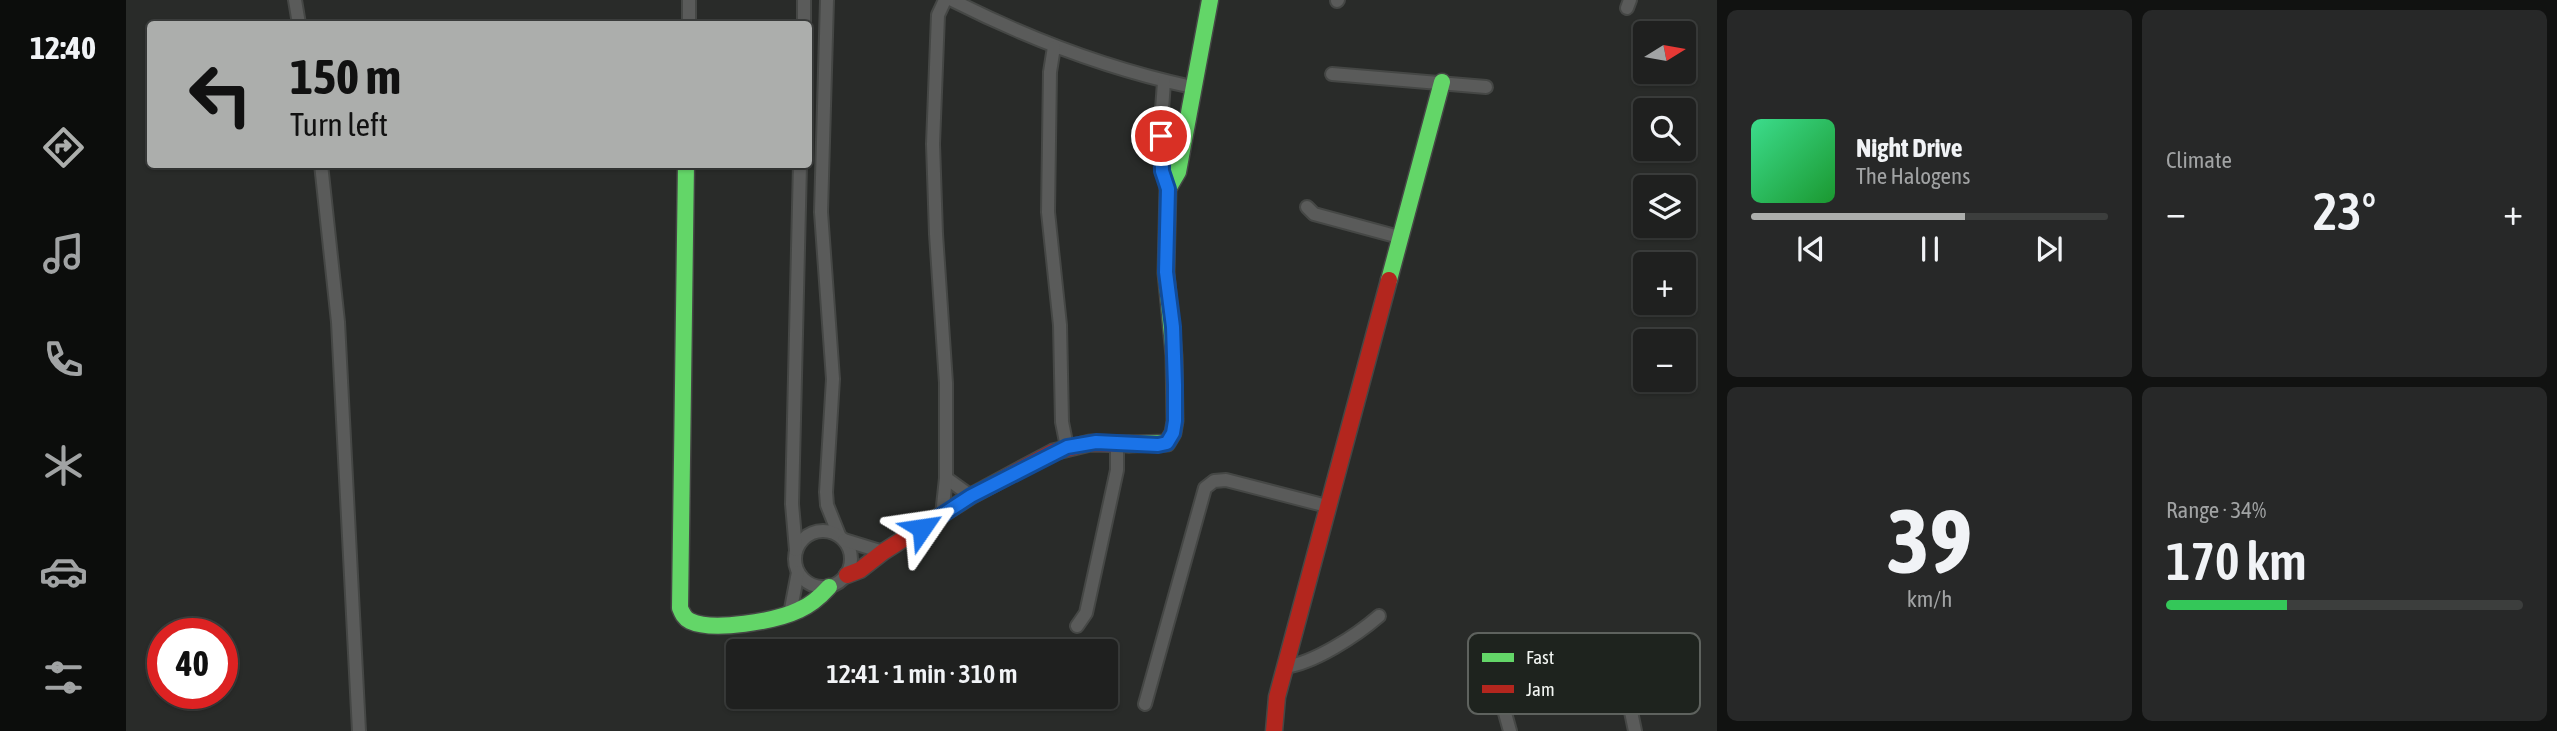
<!DOCTYPE html>
<meta charset="utf-8">
<style>
:root{--surface:#1f201f;--page:#272828;--text:#f1f3f6;--muted:#a1a3a4;--line:#3c3e3d;--accent:#acaeac}
body{margin:0;font-family:"Asap Condensed",sans-serif;background:var(--page);color:var(--text);height:100vh;display:flex;flex-direction:column;font-size:26px;white-space:nowrap}
*{box-sizing:border-box;margin:0}
p{font-size:23px;color:var(--muted)}
.icon{flex:none;width:38px;height:38px;fill:none;stroke:currentColor;stroke-width:2;stroke-linecap:round;stroke-linejoin:round}
.map{position:relative;flex:1;overflow:hidden}
.sheet{display:flex;flex-direction:column;gap:10px;padding:10px;background:#111211;width:840px}
.sheet>*{flex:none}
.hud{position:absolute;left:21px;top:21px;width:665px;height:147px;border-radius:7px;box-shadow:0 2px 5px #0004,0 0 0 2px var(--line);background:#acaeac;color:#111;overflow:hidden}
.needle{width:46px;rotate:79deg}
.fabs{position:absolute;left:1507px;top:21px;display:grid;gap:14px}
.fabs a{display:grid;place-items:center;width:63px;height:63px;border-radius:7px;background:var(--surface);box-shadow:0 2px 5px #0004,0 0 0 2px var(--line);font-size:35px}
.speed{position:absolute;left:21px;top:618px;display:flex;gap:14px;font-size:35px;font-weight:700;text-align:center}
.speed>*{display:grid;place-content:center;width:91px;height:91px;border-radius:50%;background:var(--surface);box-shadow:0 2px 5px #0004,0 0 0 2px var(--line);line-height:1}
.speed .limit{border:10px solid #d22;background:#fff;color:#111}
.pin{position:absolute;display:grid;place-items:center;width:60px;height:60px;color:#fff;margin:-30px;border:4px solid #fff;border-radius:50%;box-shadow:0 2px 7px #0007}
.me{position:absolute;width:77px;margin:-38px;rotate:58deg;stroke-linejoin:round;filter:drop-shadow(0 0 5px #0008)}
.turn{display:flex;align-items:center;gap:24px;height:147px;padding:0 28px;font-size:32px}
.turn .icon{width:91px;height:91px;stroke-width:2.5}
.turn b{display:block;font-size:49px;line-height:60px}
.big{font-size:52px;font-weight:600;line-height:1.1}
.sheet .tile{flex:1;display:flex;flex-direction:column;justify-content:center;gap:10px;min-width:0;padding:0 24px;border-radius:10px;background:var(--page)}
.sheet .dial{align-items:center;gap:0}
.dial b{font-size:91px;line-height:1}
.song{display:flex;align-items:center;gap:21px}
.cover{width:84px;height:84px;border-radius:10px;background:linear-gradient(135deg,hsl(150 70% 55%),hsl(130 70% 35%))}
.played{height:7px;border-radius:4px;background:linear-gradient(90deg,var(--accent) 60%,var(--line) 60%)}
.keys{display:flex;justify-content:space-around;direction:ltr}
.heat{display:flex;justify-content:space-between;align-items:center;font-size:38px;direction:ltr}
.charge{height:10px;border-radius:5px;background:linear-gradient(90deg,#34c759 34%,var(--line) 0)}
.sheet .tiles{flex:1;display:grid;gap:10px;grid-template-columns:repeat(2,1fr)}
.trip{position:absolute;left:600px;top:639px;width:392px;height:70px;border-radius:7px;background:var(--surface);box-shadow:0 2px 5px #0004,0 0 0 2px var(--line);font-weight:600;line-height:70px;text-align:center}
main{display:flex;flex:1;min-height:0}
.dock{display:flex;flex-direction:column;width:126px;justify-content:space-around;align-items:center;background:#0c0d0c;color:var(--muted)}
.dock .icon{width:49px;height:49px}
.dock .active{color:var(--accent)}
.dock b{font-size:32px;color:var(--text)}
.map>svg:first-child{display:block}
.lines{fill:none;stroke-linecap:round;stroke-linejoin:round}
.street-casing{stroke:#454745;stroke-width:16}
.fast-casing{stroke:#454745;stroke-width:19}
.jam-casing{stroke:#454745;stroke-width:19}
.street{stroke:#5a5b5a;stroke-width:12}
.fast{stroke:#63d668;stroke-width:16}
.jam{stroke:#b3261e;stroke-width:16}
.route-casing{stroke:#114b97;stroke-width:18}
.route{stroke:#1a73e8;stroke-width:12}
.key{fill:#1e231e;stroke:#5e625e;stroke-width:2}
.key-label{font-size:19px;fill:#f2f5f2}
</style>
<main>
<nav class="dock">
<b>12:40</b>
<svg class="icon active" aria-label="directions" viewBox="0 0 24 24"><path d="M12 3l9 9-9 9-9-9zM9 14v-3h6M13 9l2 2-2 2"/></svg>
<svg class="icon" aria-label="music" viewBox="0 0 24 24"><path d="M9 18V5l10-2v13"/><circle cx="6" cy="18" r="3"/><circle cx="16" cy="16" r="3"/></svg>
<svg class="icon" aria-label="phone" viewBox="0 0 24 24"><path d="M5 4h4l2 5-3 2q2 4 5 5l2-3 5 2v4C11 20 4 13 5 4z"/></svg>
<svg class="icon" aria-label="climate" viewBox="0 0 24 24"><path d="M12 3v18M4 7l16 10M4 17L20 7"/></svg>
<svg class="icon" aria-label="car" viewBox="0 0 24 24"><path d="M5 17H2v-5l4-1 3-4h7l3 4 3 1v5h-3M9 17h6M6 11h13"/><circle cx="7" cy="17" r="2"/><circle cx="17" cy="17" r="2"/></svg>
<svg class="icon" aria-label="filters" viewBox="0 0 24 24"><path d="M4 7h16M4 17h16"/><circle cx="9" cy="7" r="2"/><circle cx="15" cy="17" r="2"/></svg>
</nav>
<div class="map">
<svg width="1591" height="731" viewBox="0 0 1591 731">
<rect width="100%" height="100%" fill="#292b29"/>
<g class="lines">
<g class="street-casing">
<g id="street">
<polyline points="169,0 173,24"/>
<polyline points="701,0 695,212 707,379 700,492 701,505 713,535"/>
<path d="M 826,0 C 903,39 982,69 1066,87"/>
<polyline points="1211,1 1212,0"/>
<polyline points="1501,8 1504,0"/>
<polyline points="563,24 563,0"/>
<polyline points="678,24 678,0"/>
<polyline points="928,47 924,72 922,212 934,325 936,422 941,447"/>
<polyline points="1206,74 1360,87"/>
<path d="M 1038,81 C 1036,117 1030,154 1042,189"/>
<polyline points="195,164 212,322 233,731"/>
<polyline points="1181,207 1188,214 1273,237"/>
<polyline points="820,478 845,496"/>
<polyline points="816,515 820,478 820,383 810,234 807,144 812,15 819,0"/>
<circle cx="697" cy="559" r="28"/>
<polyline points="718,540 757,552"/>
<polyline points="670,550 666,504 674,164"/>
<polyline points="664,614 672,572"/>
<polyline points="951,626 960,613 991,470 991,444"/>
<path d="M 1159,667 C 1188,663 1230,636 1253,616"/>
<polyline points="1498,678 1509,731"/>
<polyline points="1019,704 1079,488 1088,481 1100,480 1201,506"/>
<polyline points="1377,706 1384,731"/>
</g>
</g>
<g class="fast-casing">
<g id="fast">
<path d="M 560,164 L 554,608 C 556,613 558,618 564,621 C 587,632 650,621 673,610 C 685,605 694,597 703,587"/>
<polyline points="1263,280 1316,82"/>
<polyline points="1003,444 1041,443 1047,433 1049,421 1048,356 1040,273 1042,189 1052,172 1084,0"/>
</g>
</g>
<g class="jam-casing">
<g id="jam">
<polyline points="721,575 734,570 757,552 845,496 927,452 964,443 1003,444"/>
<polyline points="1148,731 1151,697 1263,280"/>
</g>
</g>
<use href="#street" class="street"/>
<use href="#fast" class="fast"/>
<use href="#jam" class="jam"/>
</g>
<g class="lines">
<g class="route-casing">
<polyline id="route" points="796,528 845,496 941,447 970,442 1032,445 1041,443 1047,433 1049,421 1049,385 1047,327 1040,272 1042,189 1036,171 1035,136"/>
</g>
<use href="#route" class="route"/>
</g>
<rect x="1342" y="633" width="232" height="81" rx="10" class="key"/>
<rect x="1356" y="653" width="32" height="9" fill="#63d668"/>
<rect x="1356" y="685" width="32" height="8" fill="#b3261e"/>
<g class="key-label">
<text x="1400" y="664">Fast</text>
<text x="1400" y="696">Jam</text>
</g>
</svg>
<div class="fabs">
<a><svg class="needle" viewBox="-14 -14 28 28"><path d="M0-13l5 13h-10z" fill="#e53935"/><path d="M0 13l5-13h-10z" fill="#a1a3a4"/></svg></a>
<a><svg class="icon" aria-label="search" viewBox="0 0 24 24"><circle cx="10" cy="10" r="6"/><path d="M15 15l6 6"/></svg></a>
<a><svg class="icon" aria-label="layers" viewBox="0 0 24 24"><path d="M12 4l9 5-9 5-9-5zM3 14l9 5 9-5"/></svg></a>
<a>+</a>
<a>−</a>
</div>
<div class="speed"><div class="limit">40</div></div>
<div class="pin" style="left:1035px;top:136px;background:#d93025"><svg class="icon" aria-label="arrive" viewBox="0 0 24 24"><path d="M6 21V4h12l-3 4 3 4H6"/></svg></div>
<svg class="me" style="left:796px;top:528px" viewBox="-20 -20 40 40"><path d="M0-17L14 15 0 8-14 15z" fill="#1a73e8" stroke="#fff" stroke-width="4"/></svg>
<div class="trip">12:41 · 1 min · 310 m</div>
<div class="hud">
<div class="turn"><svg class="icon" aria-label="left" viewBox="0 0 24 24"><path d="M17 20v-9H6M10 6l-5 5 5 5"/></svg><div><b>150 m</b>Turn left</div></div>
</div>
</div>
<section class="sheet">
<div class="tiles">
<div class="tile">
<div class="song"><i class="cover"></i><div><b>Night Drive</b><p>The Halogens</p></div></div>
<div class="played"></div>
<div class="keys"><svg class="icon" aria-label="previous" viewBox="0 0 24 24"><path d="M18 5L8 12l10 7zM5 5v14"/></svg><svg class="icon" aria-label="pause" viewBox="0 0 24 24"><path d="M8 5v14M16 5v14"/></svg><svg class="icon" aria-label="next" viewBox="0 0 24 24"><path d="M6 5l10 7-10 7zM19 5v14"/></svg></div>
</div>
<div class="tile"><p>Climate</p>
<div class="heat"><a>−</a><b class="big">23°</b><a>+</a></div>
</div>
<div class="tile dial"><b>39</b><p>km/h</p></div>
<div class="tile"><p>Range · 34%</p><b class="big">170 km</b><div class="charge"></div></div>
</div>
</section>
</main>
